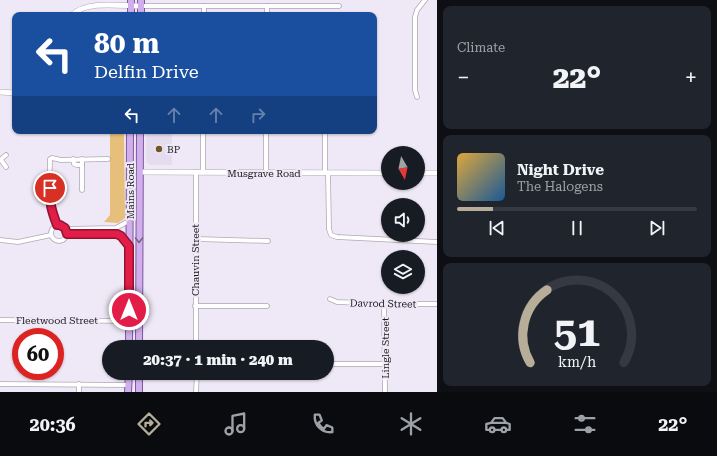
<!DOCTYPE html>
<meta charset="utf-8">
<style>
:root{--surface:#171b24;--page:#20242c;--text:#f1f3f6;--muted:#9ea1a6;--line:#363941;--accent:#b7ad99}
body{margin:0;font-family:"Roboto Serif",serif;background:var(--page);color:var(--text);height:100vh;display:flex;flex-direction:column;font-size:15px;white-space:nowrap}
*{box-sizing:border-box;margin:0}
p{font-size:13px;color:var(--muted)}
.icon{flex:none;width:22px;height:22px;fill:none;stroke:currentColor;stroke-width:2;stroke-linecap:round;stroke-linejoin:round}
.map{position:relative;flex:1;overflow:hidden}
.side{display:flex;flex-direction:column;gap:6px;padding:6px;background:#0d0f14;width:280px}
.side>*{flex:none}
.guide{position:absolute;left:12px;top:12px;width:365px;height:122px;border-radius:8px;box-shadow:0 1px 3px #0004;background:#1a4fa0;color:#fff;overflow:hidden}
.needle{width:26px;rotate:171deg}
.fabs{position:absolute;left:381px;top:146px;display:grid;gap:8px}
.fabs a{display:grid;place-items:center;width:44px;height:44px;border-radius:50%;background:var(--surface);box-shadow:0 1px 3px #0004;font-size:20px}
.speed{position:absolute;left:12px;top:328px;display:flex;gap:8px;font-size:20px;font-weight:700;text-align:center}
.speed>*{display:grid;place-content:center;width:52px;height:52px;border-radius:50%;background:var(--surface);box-shadow:0 1px 3px #0004;line-height:1}
.speed .limit{border:6px solid #d22;background:#fff;color:#111}
.pin{position:absolute;display:grid;place-items:center;width:34px;height:34px;color:#fff;margin:-17px;border:2px solid #fff;border-radius:50%;box-shadow:0 1px 4px #0007}
.me{position:absolute;width:44px;margin:-22px;rotate:0deg;stroke-linejoin:round;filter:drop-shadow(0 0 3px #0008)}
.turn{display:flex;align-items:center;gap:14px;height:84px;padding:0 16px;font-size:18px}
.turn .icon{width:52px;height:52px;stroke-width:2.5}
.turn b{display:block;font-size:28px;line-height:34px}
.lanes{display:flex;align-items:center;height:38px;padding:0 16px;background:#0003;justify-content:center;gap:20px;direction:ltr}
.lanes .off{opacity:.35}
.big{font-size:30px;font-weight:800;line-height:1.1}
.side .card{flex:1;display:flex;flex-direction:column;justify-content:center;gap:6px;min-width:0;padding:0 14px;border-radius:8px;background:var(--page)}
.side .dial{align-items:center;gap:0}
.dial svg{height:104px;overflow:visible;fill:none;stroke:var(--line);stroke-width:7;stroke-linecap:round;text-anchor:middle}
.dial text{fill:var(--text);stroke:none}
.song{display:flex;align-items:center;gap:12px}
.cover{width:48px;height:48px;border-radius:6px;background:linear-gradient(135deg,hsl(40 70% 55%),hsl(210 70% 35%))}
.played{height:4px;border-radius:2px;background:linear-gradient(90deg,var(--accent) 15%,var(--line) 15%)}
.keys{display:flex;justify-content:space-around;direction:ltr}
.heat{display:flex;justify-content:space-between;align-items:center;font-size:22px;direction:ltr}
.trip{position:absolute;left:102px;top:340px;width:232px;height:40px;border-radius:20px;background:var(--surface);box-shadow:0 1px 3px #0004;font-weight:800;line-height:40px;text-align:center}
.tabs{display:flex;height:64px;justify-content:space-around;align-items:center;background:#090b0e;color:var(--muted)}
.tabs .icon{width:28px;height:28px}
.tabs .current{color:var(--accent)}
.tabs b{font-size:18px;color:var(--text)}
main{display:flex;flex:1;min-height:0}
.map>svg:first-child{display:block}
.built{fill:#e6dcf0}
.green{fill:#e6bf7a}
.lines{fill:none;stroke-linecap:round;stroke-linejoin:round}
.minor-casing{stroke:#afa8b5;stroke-width:5.5}
.tertiary-casing{stroke:#afa8b5;stroke-width:6}
.primary-casing{stroke:#7e589c;stroke-width:8}
.minor{stroke:#fff;stroke-width:4}
.tertiary{stroke:#fff;stroke-width:5}
.primary{stroke:#d1afec;stroke-width:6}
.oneway{stroke:#766485}
.route-casing{stroke:#92132f;stroke-width:10}
.route{stroke:#e11d48;stroke-width:7}
.poi-dot{fill:#715728;stroke:#efe8f6;stroke-width:1.5}
.labels{text-anchor:middle;stroke-width:4;stroke-linejoin:round;paint-order:stroke}
.poi-label{font-size:10px;fill:#1c1a1e;stroke:#efe8f6;text-anchor:start}
.street-label{font-size:10px;fill:#1c1a1e;stroke:#efe8f6}
</style>
<main>
<div class="map">
<svg width="437" height="392" viewBox="0 0 437 392">
<rect width="100%" height="100%" fill="#efe8f6"/>
<polygon class="built" points="146,132 172,132 172,165 150,165 146,162"/>
<polygon class="green" points="110,131 124,131 125,218 118,223 104,222 110,215"/>
<g class="lines">
<g class="minor-casing">
<g id="minor">
<polyline points="141,6 339,6"/>
<polyline points="204,15 204,6"/>
<polyline points="267,15 267,6"/>
<polyline points="417,97 415,90 415,17 417,10 425,0"/>
<polyline points="325,131 325,173"/>
<polyline points="73,159 74,164 77,165 82,165"/>
<polyline points="82,159 82,190"/>
<polyline points="0,160 6,155"/>
<polyline points="1,160 6,167"/>
<polyline points="196,172 196,347"/>
<polyline points="203,172 203,131"/>
<polyline points="266,172 266,131"/>
<polyline points="328,173 329,229 331,235 337,237 437,242"/>
<polyline points="57,225 49,199 50,159 52,158 61,160 108,159"/>
<circle cx="59" cy="233" r="8"/>
<polyline points="65,229 116,228 129,221"/>
<polyline points="67,234 117,234 121,236 129,246"/>
<polyline points="196,239 268,241"/>
<polyline points="0,240 18,242 51,235"/>
<polyline points="330,299 337,302 384,304 437,304"/>
<polyline points="384,304 385,392"/>
<polyline points="195,306 267,306"/>
<polyline points="0,320 139,321"/>
<polyline points="327,364 385,364"/>
<polyline points="0,384 128,385"/>
<polyline points="79,392 79,384"/>
<polyline points="196,392 197,373"/>
</g>
</g>
<g class="tertiary-casing">
<g id="tertiary">
<path d="M 72,15 C 87,0 121,6 141,6"/>
<polyline points="0,92 15,93"/>
<polyline points="140,172 388,173"/>
<polyline points="418,173 437,173"/>
</g>
</g>
<g class="primary-casing">
<g id="primary">
<polyline points="141,0 141,15"/>
<polyline points="131,15 131,0"/>
<polyline points="129,347 130,131"/>
<polyline points="139,347 140,131"/>
<polyline points="128,392 129,373"/>
<polyline points="139,392 139,373"/>
</g>
</g>
<use href="#minor" class="minor"/>
<use href="#tertiary" class="tertiary"/>
<use href="#primary" class="primary"/>
</g>
<defs><path id="oneway-chevron" d="M-2-3.5L2.5 0L-2 3.5" fill="none" stroke-width="1.6" stroke-linecap="round" stroke-linejoin="round"/></defs>
<use class="oneway" href="#oneway-chevron" transform="translate(139 240) rotate(90)"/>
<g class="lines">
<g class="route-casing">
<path id="route" d="M 50,188 C 49,202 52,212 57,225 L 60,225 L 65,228 L 67,234 L 117,234 L 121,236 L 129,246 L 129,310"/>
</g>
<use href="#route" class="route"/>
</g>
<circle class="poi-dot" cx="159" cy="149" r="4"/>
<g class="labels">
<g class="poi-label">
<text x="167" y="153">BP</text>
</g>
<g class="street-label">
<text x="264" y="177">Musgrave Road</text>
<text transform="translate(130 191) rotate(-90)" y="4">Mains Road</text>
<text transform="translate(195 260) rotate(-90)" y="4">Chauvin Street</text>
<text transform="translate(383 303) rotate(1)" y="4">Davrod Street</text>
<text x="57" y="324">Fleetwood Street</text>
<text transform="translate(385 348) rotate(-90)" y="4">Lingle Street</text>
</g>
</g>
</svg>
<div class="fabs">
<a><svg class="needle" viewBox="-14 -14 28 28"><path d="M0-13l5 13h-10z" fill="#e53935"/><path d="M0 13l5-13h-10z" fill="#9ea1a6"/></svg></a>
<a><svg class="icon" aria-label="sound" viewBox="0 0 24 24"><path d="M4 9h4l5-4v14l-5-4H4zM17 9q2 3 0 6"/></svg></a>
<a><svg class="icon" aria-label="layers" viewBox="0 0 24 24"><path d="M12 4l9 5-9 5-9-5zM3 14l9 5 9-5"/></svg></a>
</div>
<div class="speed"><div class="limit">60</div></div>
<div class="pin" style="left:50px;top:188px;background:#d93025"><svg class="icon" aria-label="arrive" viewBox="0 0 24 24"><path d="M6 21V4h12l-3 4 3 4H6"/></svg></div>
<svg class="me" style="left:129px;top:310px" viewBox="-20 -20 40 40"><circle r="17" fill="#e11d48" stroke="#fff" stroke-width="3"/><path d="M0-11L8 9 0 5-8 9z" fill="#fff"/></svg>
<div class="trip">20:37 · 1 min · 240 m</div>
<div class="guide">
<div class="turn"><svg class="icon" aria-label="left" viewBox="0 0 24 24"><path d="M17 20v-9H6M10 6l-5 5 5 5"/></svg><div><b>80 m</b>Delfin Drive</div></div>
<div class="lanes"><svg class="icon" aria-label="left" viewBox="0 0 24 24"><path d="M17 20v-9H6M10 6l-5 5 5 5"/></svg><svg class="icon off" aria-label="ahead" viewBox="0 0 24 24"><path d="M12 20V5M6 11l6-6 6 6"/></svg><svg class="icon off" aria-label="ahead" viewBox="0 0 24 24"><path d="M12 20V5M6 11l6-6 6 6"/></svg><svg class="icon off" aria-label="right" viewBox="0 0 24 24"><path d="M7 20v-9h11M14 6l5 5-5 5"/></svg></div>
</div>
</div>
<section class="side">
<div class="card"><p>Climate</p>
<div class="heat"><a>−</a><b class="big">22°</b><a>+</a></div>
</div>
<div class="card">
<div class="song"><i class="cover"></i><div><b>Night Drive</b><p>The Halogens</p></div></div>
<div class="played"></div>
<div class="keys"><svg class="icon" aria-label="previous" viewBox="0 0 24 24"><path d="M18 5L8 12l10 7zM5 5v14"/></svg><svg class="icon" aria-label="pause" viewBox="0 0 24 24"><path d="M8 5v14M16 5v14"/></svg><svg class="icon" aria-label="next" viewBox="0 0 24 24"><path d="M6 5l10 7-10 7zM19 5v14"/></svg></div>
</div>
<div class="card dial"><svg viewBox="0 0 100 80">
<path d="M14 69A42 42 0 1 1 86 69"/>
<path d="M14 69A42 42 0 0 1 27 13" stroke="#b7ad99"/>
<text x="50" y="56" font-size="32" font-weight="700">51</text>
<text x="50" y="72" font-size="11">km/h</text>
</svg></div>
</section>
</main>
<nav class="tabs">
<b>20:36</b>
<svg class="icon current" aria-label="directions" viewBox="0 0 24 24"><path d="M12 3l9 9-9 9-9-9zM9 14v-3h6M13 9l2 2-2 2"/></svg>
<svg class="icon" aria-label="music" viewBox="0 0 24 24"><path d="M9 18V5l10-2v13"/><circle cx="6" cy="18" r="3"/><circle cx="16" cy="16" r="3"/></svg>
<svg class="icon" aria-label="phone" viewBox="0 0 24 24"><path d="M5 4h4l2 5-3 2q2 4 5 5l2-3 5 2v4C11 20 4 13 5 4z"/></svg>
<svg class="icon" aria-label="climate" viewBox="0 0 24 24"><path d="M12 3v18M4 7l16 10M4 17L20 7"/></svg>
<svg class="icon" aria-label="car" viewBox="0 0 24 24"><path d="M5 17H2v-5l4-1 3-4h7l3 4 3 1v5h-3M9 17h6M6 11h13"/><circle cx="7" cy="17" r="2"/><circle cx="17" cy="17" r="2"/></svg>
<svg class="icon" aria-label="filters" viewBox="0 0 24 24"><path d="M4 7h16M4 17h16"/><circle cx="9" cy="7" r="2"/><circle cx="15" cy="17" r="2"/></svg>
<b>22°</b>
</nav>
